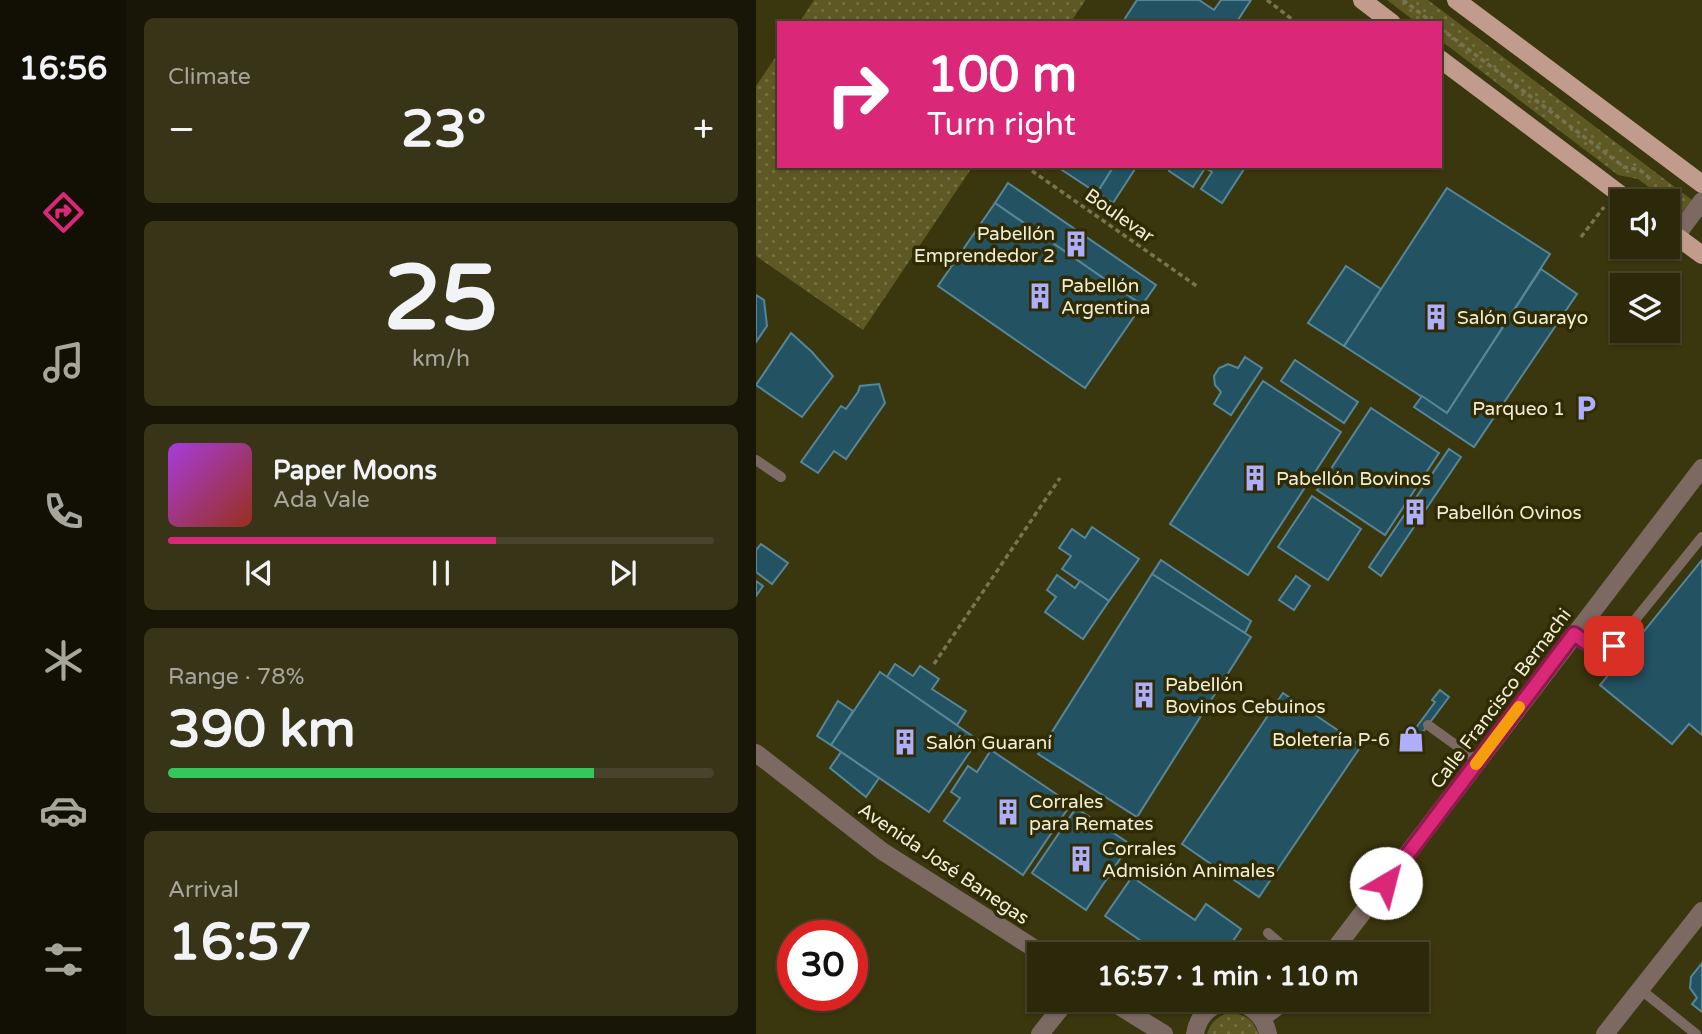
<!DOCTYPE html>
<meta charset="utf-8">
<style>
:root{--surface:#2c280a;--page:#383418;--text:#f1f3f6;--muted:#a6a69c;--line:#48442b;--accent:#db2777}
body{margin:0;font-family:"Varela Round",sans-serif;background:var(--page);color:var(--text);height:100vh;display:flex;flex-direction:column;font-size:26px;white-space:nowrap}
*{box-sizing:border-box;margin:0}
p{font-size:23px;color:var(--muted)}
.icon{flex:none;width:38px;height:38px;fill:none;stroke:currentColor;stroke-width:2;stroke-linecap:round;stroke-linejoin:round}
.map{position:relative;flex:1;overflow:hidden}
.side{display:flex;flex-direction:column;gap:18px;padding:18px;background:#181606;width:630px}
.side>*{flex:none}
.hud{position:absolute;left:21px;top:21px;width:665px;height:147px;border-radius:0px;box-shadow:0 2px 5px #0004,0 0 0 2px var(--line);background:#db2777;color:#fff;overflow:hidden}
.fabs{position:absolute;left:854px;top:189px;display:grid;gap:14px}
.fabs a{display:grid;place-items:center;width:70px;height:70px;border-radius:0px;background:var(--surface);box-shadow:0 2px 5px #0004,0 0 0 2px var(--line);font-size:35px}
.speed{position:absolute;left:21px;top:920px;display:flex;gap:14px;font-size:35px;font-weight:700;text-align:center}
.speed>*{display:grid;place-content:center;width:91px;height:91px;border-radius:50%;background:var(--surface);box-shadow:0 2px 5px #0004,0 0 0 2px var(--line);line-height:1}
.speed .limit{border:10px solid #d22;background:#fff;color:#111}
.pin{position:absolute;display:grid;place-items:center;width:60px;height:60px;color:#fff;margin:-30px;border-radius:14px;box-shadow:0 4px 10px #0006}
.me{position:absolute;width:77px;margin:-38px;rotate:37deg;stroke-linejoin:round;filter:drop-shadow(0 0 5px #0008)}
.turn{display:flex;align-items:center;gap:24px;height:147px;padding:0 35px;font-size:32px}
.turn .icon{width:91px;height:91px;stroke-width:2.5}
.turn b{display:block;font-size:49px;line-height:60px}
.big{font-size:52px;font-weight:700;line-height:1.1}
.side .widget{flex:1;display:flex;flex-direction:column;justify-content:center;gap:10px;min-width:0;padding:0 24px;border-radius:10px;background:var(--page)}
.side .dial{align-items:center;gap:0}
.dial b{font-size:91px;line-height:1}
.song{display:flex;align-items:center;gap:21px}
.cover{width:84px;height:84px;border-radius:10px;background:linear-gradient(135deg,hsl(280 70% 55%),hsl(10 70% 35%))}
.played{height:7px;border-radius:4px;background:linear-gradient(90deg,var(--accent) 60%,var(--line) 60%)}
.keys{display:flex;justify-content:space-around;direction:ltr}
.heat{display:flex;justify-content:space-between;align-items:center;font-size:38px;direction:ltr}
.charge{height:10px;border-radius:5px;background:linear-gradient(90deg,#34c759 78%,var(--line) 0)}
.trip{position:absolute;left:271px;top:942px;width:402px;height:70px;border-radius:0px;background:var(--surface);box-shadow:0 2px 5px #0004,0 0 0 2px var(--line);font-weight:700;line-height:70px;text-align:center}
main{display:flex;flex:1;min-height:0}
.dock{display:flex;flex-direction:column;width:126px;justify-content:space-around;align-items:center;background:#121004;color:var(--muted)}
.dock .icon{width:49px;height:49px}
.dock .active{color:var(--accent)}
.dock b{font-size:32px;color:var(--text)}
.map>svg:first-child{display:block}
.grass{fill:url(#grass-dots)}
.building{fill:#235263;stroke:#568698;stroke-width:2}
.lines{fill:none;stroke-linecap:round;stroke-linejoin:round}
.path{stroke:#777451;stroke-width:3.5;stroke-dasharray:5 3.5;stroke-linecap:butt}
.service{stroke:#7b6962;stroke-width:10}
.minor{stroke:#7b6962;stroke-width:18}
.primary{stroke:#c19c8d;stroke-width:18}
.route-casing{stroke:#8e194d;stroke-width:18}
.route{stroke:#db2777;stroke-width:12}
.slow{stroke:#f59e0b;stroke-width:12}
.labels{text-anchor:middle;stroke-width:7;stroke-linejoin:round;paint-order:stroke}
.street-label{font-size:19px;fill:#f0eed8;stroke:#302b02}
.poi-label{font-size:19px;fill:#f0eed8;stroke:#302b02;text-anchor:start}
</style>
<main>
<nav class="dock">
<b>16:56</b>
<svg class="icon active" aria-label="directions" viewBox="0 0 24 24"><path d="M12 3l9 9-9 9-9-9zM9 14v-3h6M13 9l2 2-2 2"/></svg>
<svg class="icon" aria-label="music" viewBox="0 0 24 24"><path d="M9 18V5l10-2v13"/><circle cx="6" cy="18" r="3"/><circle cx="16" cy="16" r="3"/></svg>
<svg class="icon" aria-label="phone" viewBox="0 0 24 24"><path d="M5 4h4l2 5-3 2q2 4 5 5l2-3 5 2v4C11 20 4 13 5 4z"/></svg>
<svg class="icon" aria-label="climate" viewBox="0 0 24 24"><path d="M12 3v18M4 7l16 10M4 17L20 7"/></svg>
<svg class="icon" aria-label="car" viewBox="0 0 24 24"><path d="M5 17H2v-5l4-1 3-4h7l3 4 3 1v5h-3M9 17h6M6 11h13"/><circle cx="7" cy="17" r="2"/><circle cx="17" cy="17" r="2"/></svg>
<svg class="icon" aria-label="filters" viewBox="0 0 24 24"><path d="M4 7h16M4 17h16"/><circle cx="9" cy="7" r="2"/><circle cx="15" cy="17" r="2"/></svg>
</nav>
<section class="side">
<div class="widget"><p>Climate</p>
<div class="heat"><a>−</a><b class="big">23°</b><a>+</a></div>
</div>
<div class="widget dial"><b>25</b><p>km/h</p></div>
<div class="widget">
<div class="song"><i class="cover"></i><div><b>Paper Moons</b><p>Ada Vale</p></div></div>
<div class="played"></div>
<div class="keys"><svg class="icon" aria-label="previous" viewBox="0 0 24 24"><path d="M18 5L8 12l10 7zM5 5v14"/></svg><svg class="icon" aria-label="pause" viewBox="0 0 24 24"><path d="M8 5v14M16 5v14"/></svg><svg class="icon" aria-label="next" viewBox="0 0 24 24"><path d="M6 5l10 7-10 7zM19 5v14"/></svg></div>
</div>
<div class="widget"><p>Range · 78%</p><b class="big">390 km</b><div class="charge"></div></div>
<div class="widget"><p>Arrival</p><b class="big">16:57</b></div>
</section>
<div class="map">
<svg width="946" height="1034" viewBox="0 0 946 1034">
<defs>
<pattern id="grass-dots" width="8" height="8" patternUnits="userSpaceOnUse" patternTransform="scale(1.75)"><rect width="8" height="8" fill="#5e5924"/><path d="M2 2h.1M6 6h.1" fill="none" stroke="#757143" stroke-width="1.8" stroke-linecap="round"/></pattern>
</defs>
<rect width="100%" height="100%" fill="#3a360d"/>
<g class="grass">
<polygon points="58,0 329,0 329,1 314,23 43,23"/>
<polygon points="631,0 672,0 936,200 926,212 882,179 862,175 684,40 684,23 661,23"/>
<polygon points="23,52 23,166 217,166 107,330 0,256 0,86"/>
<path d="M 472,1013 C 487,1013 498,1019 502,1034 L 451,1034 C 454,1023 461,1017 472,1013 Z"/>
</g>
<g class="building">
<polygon points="381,0 443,0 458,10 465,0 495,0 480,23 366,23"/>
<polygon points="300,166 358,166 341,193"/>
<polygon points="358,166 381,166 357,203 341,193"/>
<polygon points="416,166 490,166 466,203 445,189 456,172 449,168 437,187 413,171"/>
<polygon points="252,183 400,285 386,305 239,203"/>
<polygon points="691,188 794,254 691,413 588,346"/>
<polygon points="239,203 386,305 329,388 182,286"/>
<polygon points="590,266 625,289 588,346 552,323"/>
<polygon points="785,269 821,294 718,447 658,407 666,396 691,413"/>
<polygon points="0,295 8,300 11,326 0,342"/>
<polygon points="35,333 56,352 77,376 46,417 0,385"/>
<polygon points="489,357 506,368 475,415 458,404 465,392 459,385 458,376 463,368 468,366 472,364 482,368"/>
<polygon points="539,360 602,402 588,423 525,381"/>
<polygon points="507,381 585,432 492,575 414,524"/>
<polygon points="123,384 129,403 90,459 78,451 62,473 45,462 85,406 90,409 102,392 104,386"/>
<polygon points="615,408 683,453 629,535 561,490"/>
<polygon points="693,449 705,457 625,576 613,567"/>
<polygon points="556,496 605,529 572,580 522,547"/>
<polygon points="336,527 383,559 353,601 306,569 315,556 303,548 316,529 329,538"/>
<polygon points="5,544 32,563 16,584 0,572 0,550"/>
<polygon points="405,560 495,621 489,633 396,574"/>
<polygon points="946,560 946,735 933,724 916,744 844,685"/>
<polygon points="396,574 495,637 381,817 282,754"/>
<polygon points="301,575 319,588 324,581 353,601 327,639 289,612 300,597 291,590"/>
<polygon points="540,576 554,586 538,610 523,600"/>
<polygon points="0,581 7,586 0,596"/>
<polygon points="139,664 157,676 164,666 183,679 176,689 210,711 201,725 131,677"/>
<polygon points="124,672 222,740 173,812 75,745"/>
<polygon points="684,690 693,697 654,749 646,742 657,728 659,729 679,702 676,700"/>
<polygon points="527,693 605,746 503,897 426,844"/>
<polygon points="82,701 97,711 75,745 61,736"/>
<polygon points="235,750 315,804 267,875 188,821 204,798 195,792 212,766 221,772"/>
<polygon points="85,752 123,778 110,797 74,768"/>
<polygon points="320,808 374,844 330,910 276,873"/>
<polygon points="376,877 439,920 450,904 485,929 469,953 454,943 447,954 445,954 435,947 431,954 413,942 406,954 404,954 349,916"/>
<polygon points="946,963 946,1012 936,1004 941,998 934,988 935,977"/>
</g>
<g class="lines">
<g class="path">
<polyline points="511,0 541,23"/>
<polyline points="647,0 677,23"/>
<polyline points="684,28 868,167 884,170 897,181"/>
<polyline points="269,166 442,287"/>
<polyline points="825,237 848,207"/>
<polyline points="178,664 304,478"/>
</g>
<g class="service">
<polyline points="0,460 25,477"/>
<path d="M 818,634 C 831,643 842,654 858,646 L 946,537"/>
<polyline points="672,725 722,761"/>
<polyline points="512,933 536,954"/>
<polyline points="884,989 940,1034"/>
</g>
<g class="minor">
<polyline points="920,236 946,201"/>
<polyline points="0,753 126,851 287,954"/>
<polyline points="575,954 946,468"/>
<polyline points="352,999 408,1034"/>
<polyline points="506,1018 531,999"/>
<polyline points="284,1034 312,999"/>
<path d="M 439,1034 C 446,991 503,992 512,1034"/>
<polyline points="849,1034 946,911"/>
</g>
<g class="primary">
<polyline points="606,0 636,23"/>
<polyline points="700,0 946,184"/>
<polyline points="684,59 873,201"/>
<polyline points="912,230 946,255"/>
</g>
</g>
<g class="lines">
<g class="route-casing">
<path id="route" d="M 630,883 L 818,634 C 831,643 842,654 858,646"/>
</g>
<use href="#route" class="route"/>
<polyline class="slow" points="720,764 763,707"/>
</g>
<defs>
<g id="building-bare" transform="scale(2.1)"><path d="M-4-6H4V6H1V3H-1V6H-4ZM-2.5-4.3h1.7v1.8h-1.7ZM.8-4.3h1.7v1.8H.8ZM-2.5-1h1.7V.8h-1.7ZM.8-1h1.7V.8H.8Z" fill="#aeaefa" stroke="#302b02" stroke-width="2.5" paint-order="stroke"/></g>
<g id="parking-bare" transform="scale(2.1)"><path d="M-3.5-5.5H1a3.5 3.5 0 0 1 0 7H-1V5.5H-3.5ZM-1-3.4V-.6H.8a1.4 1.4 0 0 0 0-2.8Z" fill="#aeaefa" stroke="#302b02" stroke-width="2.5" paint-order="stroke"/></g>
<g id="shop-bare" transform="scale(2.1)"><path d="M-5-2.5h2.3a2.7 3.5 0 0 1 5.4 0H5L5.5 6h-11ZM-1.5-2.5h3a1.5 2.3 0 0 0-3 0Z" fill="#aeaefa" stroke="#302b02" stroke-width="2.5" paint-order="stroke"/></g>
</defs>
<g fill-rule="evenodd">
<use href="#building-bare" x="320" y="244"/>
<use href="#building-bare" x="284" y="296"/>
<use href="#building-bare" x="680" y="317"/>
<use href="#parking-bare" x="830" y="408"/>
<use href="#building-bare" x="499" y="478"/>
<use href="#building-bare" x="659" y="512"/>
<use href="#building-bare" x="388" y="695"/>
<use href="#shop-bare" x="655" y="739"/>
<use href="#building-bare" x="149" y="742"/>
<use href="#building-bare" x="252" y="812"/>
<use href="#building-bare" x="325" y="859"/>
</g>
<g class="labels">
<g class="street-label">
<text transform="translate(364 215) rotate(35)" y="7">Boulevar</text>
<text transform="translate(744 698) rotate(-53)" y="7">Calle Francisco Bernachi</text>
<text transform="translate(188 863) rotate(34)" y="7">Avenida José Banegas</text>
</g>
<g class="poi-label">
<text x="299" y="240" text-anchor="end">Pabellón<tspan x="299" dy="22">Emprendedor 2</tspan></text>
<text x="305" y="292">Pabellón<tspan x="305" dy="22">Argentina</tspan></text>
<text x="701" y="324">Salón Guarayo</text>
<text x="809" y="415" text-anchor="end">Parqueo 1</text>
<text x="520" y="485">Pabellón Bovinos</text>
<text x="680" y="519">Pabellón Ovinos</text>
<text x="409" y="691">Pabellón<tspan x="409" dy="22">Bovinos Cebuinos</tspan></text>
<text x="634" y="746" text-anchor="end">Boletería P-6</text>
<text x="170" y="749">Salón Guaraní</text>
<text x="273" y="808">Corrales<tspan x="273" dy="22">para Remates</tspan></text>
<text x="346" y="855">Corrales<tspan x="346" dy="22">Admisión Animales</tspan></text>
</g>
</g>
</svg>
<div class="fabs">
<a><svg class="icon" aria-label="sound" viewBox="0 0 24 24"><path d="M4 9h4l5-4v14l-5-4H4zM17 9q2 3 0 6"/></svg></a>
<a><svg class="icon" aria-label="layers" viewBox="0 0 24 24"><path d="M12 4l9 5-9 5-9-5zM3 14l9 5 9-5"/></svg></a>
</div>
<div class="speed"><div class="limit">30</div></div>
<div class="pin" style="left:858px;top:646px;background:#d93025"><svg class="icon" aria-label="arrive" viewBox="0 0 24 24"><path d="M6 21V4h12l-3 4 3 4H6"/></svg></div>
<svg class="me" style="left:630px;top:883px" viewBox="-20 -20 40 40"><circle r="19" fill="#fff"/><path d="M0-13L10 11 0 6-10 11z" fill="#db2777"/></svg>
<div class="trip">16:57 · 1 min · 110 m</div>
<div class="hud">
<div class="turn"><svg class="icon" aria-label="right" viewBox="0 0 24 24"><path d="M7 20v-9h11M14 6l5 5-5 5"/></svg><div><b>100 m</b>Turn right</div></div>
</div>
</div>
</main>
